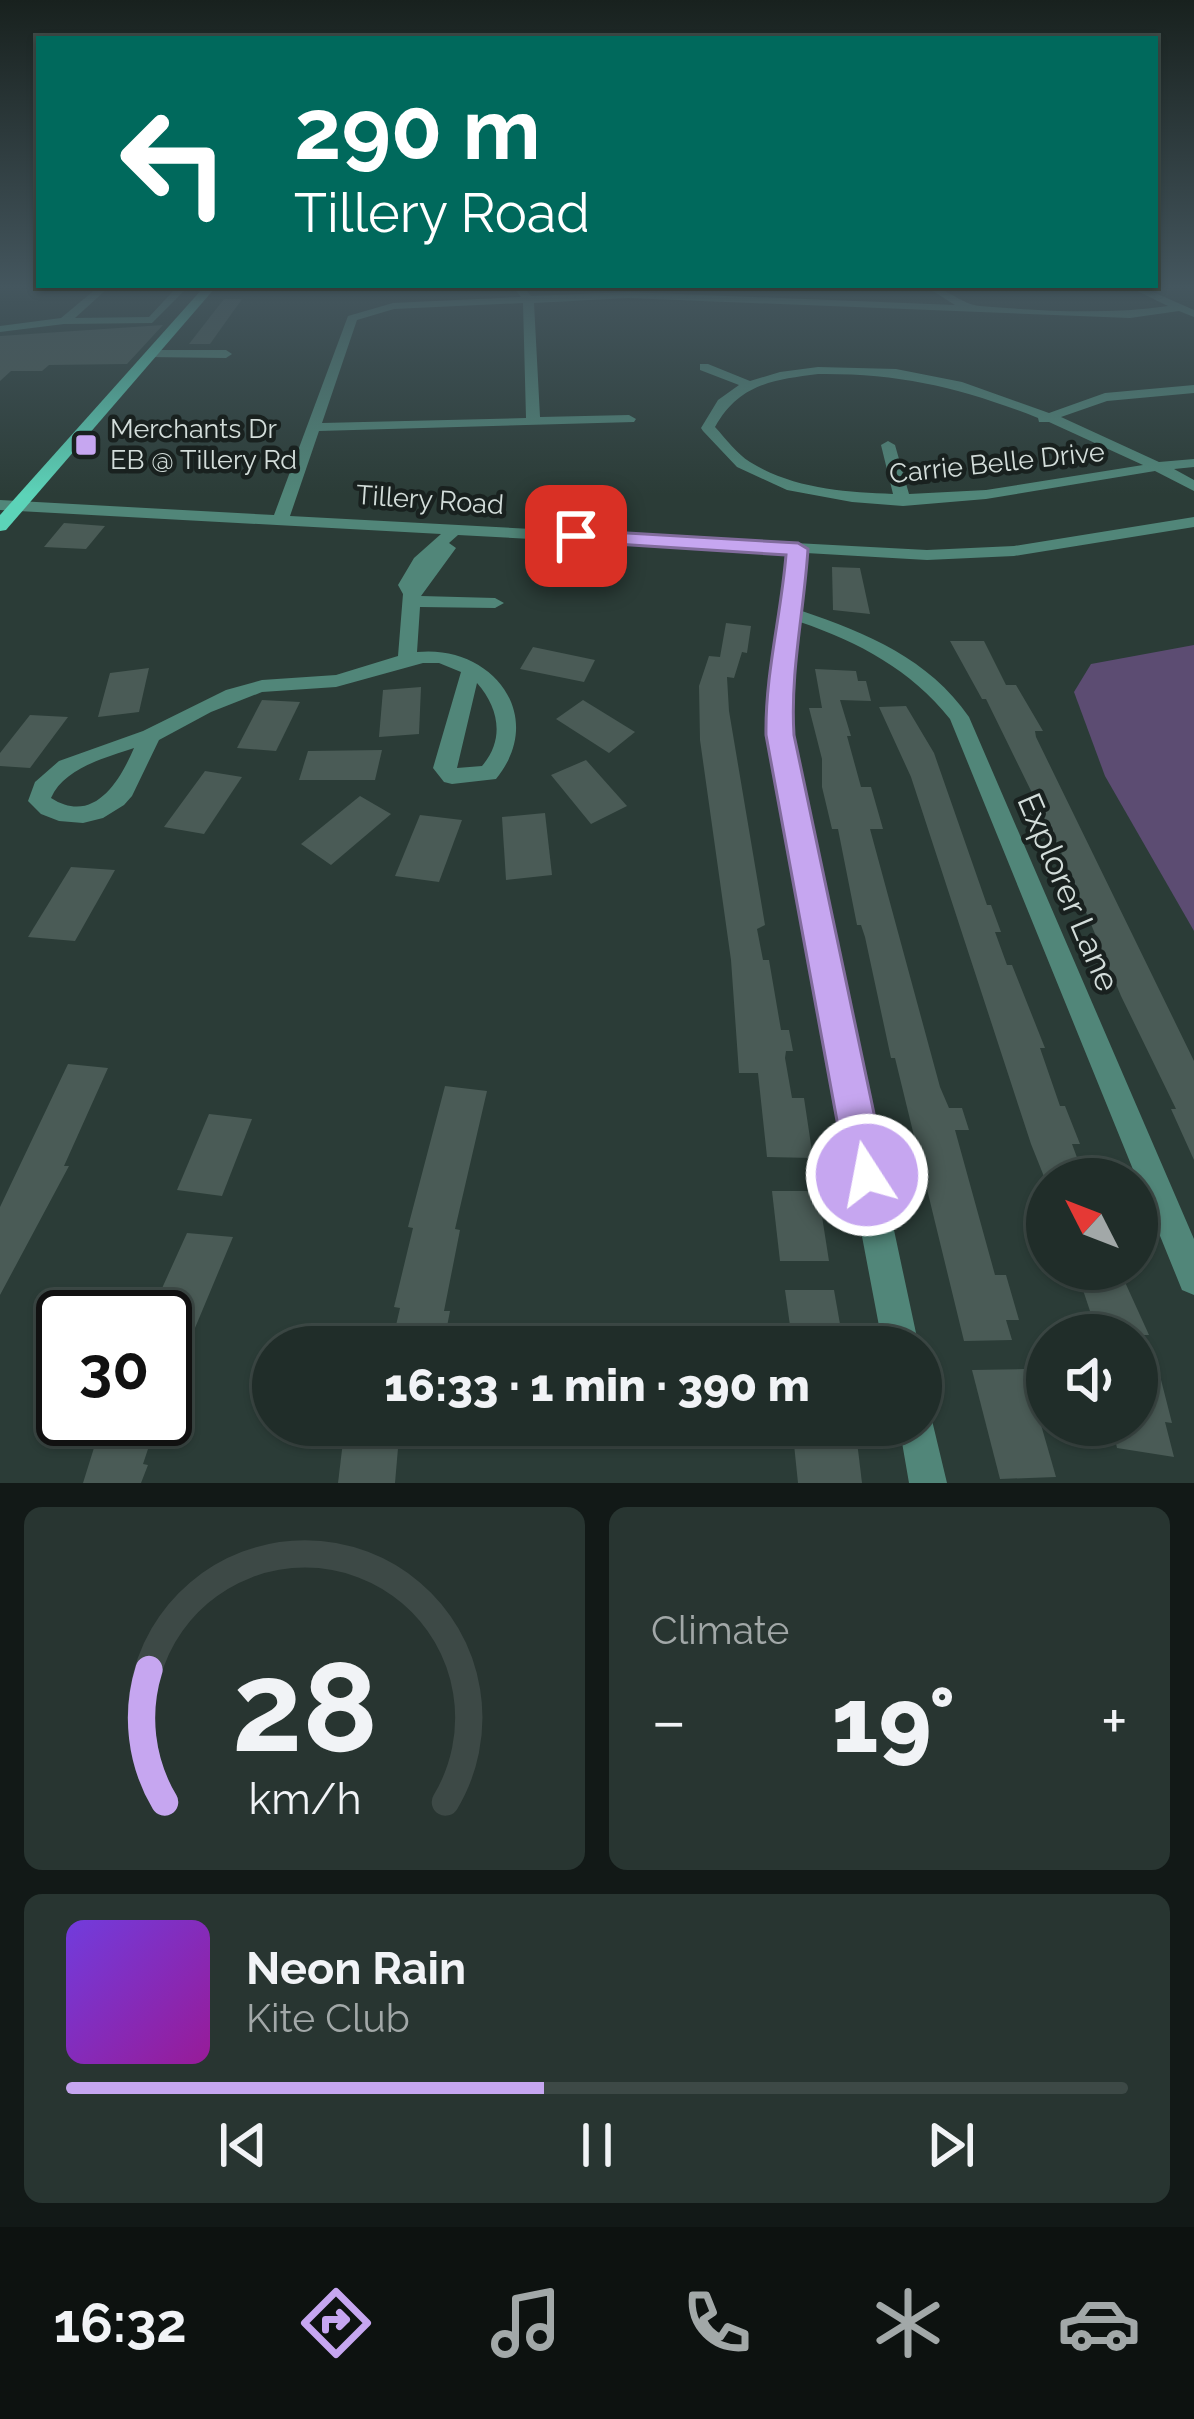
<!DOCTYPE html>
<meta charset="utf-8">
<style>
:root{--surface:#202d29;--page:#283531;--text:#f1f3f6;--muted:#a2a8a8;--line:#3d4946;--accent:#c6a6f0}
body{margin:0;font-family:Raleway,sans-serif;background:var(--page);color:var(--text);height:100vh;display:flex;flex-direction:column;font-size:45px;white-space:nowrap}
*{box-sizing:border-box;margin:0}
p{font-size:39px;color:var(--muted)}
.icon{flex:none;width:66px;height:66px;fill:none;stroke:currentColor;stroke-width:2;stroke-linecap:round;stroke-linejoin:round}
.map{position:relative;height:1483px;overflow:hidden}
.panel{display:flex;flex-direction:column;gap:24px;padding:24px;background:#121917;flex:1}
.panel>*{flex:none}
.top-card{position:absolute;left:36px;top:36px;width:1122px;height:252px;border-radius:0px;box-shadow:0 3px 9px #0004,0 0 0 3px var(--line);background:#00695c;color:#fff;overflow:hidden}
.needle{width:78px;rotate:312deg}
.tools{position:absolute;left:1026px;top:1158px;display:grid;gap:24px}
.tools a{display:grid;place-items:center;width:132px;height:132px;border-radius:50%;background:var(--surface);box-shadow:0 3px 9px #0004,0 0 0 3px var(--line);font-size:60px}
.speed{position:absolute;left:36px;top:1290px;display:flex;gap:24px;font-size:60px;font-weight:700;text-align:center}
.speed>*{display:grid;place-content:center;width:156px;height:156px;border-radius:50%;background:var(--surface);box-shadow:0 3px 9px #0004,0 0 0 3px var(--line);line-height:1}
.speed .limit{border:6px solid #111;border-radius:18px;background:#fff;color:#111}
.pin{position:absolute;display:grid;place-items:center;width:102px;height:102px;color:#fff;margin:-51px;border-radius:24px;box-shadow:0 6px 18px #0006}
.me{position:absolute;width:132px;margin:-66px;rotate:349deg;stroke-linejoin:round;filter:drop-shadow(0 0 9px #0008)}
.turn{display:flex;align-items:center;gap:42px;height:252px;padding:0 60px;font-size:54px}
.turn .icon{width:156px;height:156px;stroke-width:2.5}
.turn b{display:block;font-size:84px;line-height:102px}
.big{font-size:90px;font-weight:800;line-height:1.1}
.panel .widget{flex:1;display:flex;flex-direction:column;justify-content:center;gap:18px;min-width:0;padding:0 42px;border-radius:18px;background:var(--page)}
.panel .dial{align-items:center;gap:0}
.dial svg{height:312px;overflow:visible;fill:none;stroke:var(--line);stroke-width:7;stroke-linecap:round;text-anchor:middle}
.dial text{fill:var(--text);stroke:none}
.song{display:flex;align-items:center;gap:36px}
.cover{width:144px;height:144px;border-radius:18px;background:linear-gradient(135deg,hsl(260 70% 55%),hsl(300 70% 35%))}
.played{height:12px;border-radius:6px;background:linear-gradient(90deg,var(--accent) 45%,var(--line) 45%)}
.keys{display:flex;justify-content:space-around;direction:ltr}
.heat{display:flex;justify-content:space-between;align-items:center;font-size:66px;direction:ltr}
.panel .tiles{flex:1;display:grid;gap:24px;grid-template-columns:1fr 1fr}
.widget:last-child{grid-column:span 2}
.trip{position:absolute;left:252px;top:1326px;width:690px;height:120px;border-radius:60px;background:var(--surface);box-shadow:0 3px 9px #0004,0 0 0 3px var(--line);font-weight:800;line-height:120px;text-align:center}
.menu{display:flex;height:192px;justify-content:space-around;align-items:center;background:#0d1210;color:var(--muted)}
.menu .icon{width:84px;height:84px}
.menu .on{color:var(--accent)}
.menu b{font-size:54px;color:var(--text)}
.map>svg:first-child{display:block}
.green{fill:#5c4c72}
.building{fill:#4a5b56}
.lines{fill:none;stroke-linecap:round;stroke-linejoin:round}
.minor{fill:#518679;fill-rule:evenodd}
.major{fill:#5cd3b8;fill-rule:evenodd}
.route{fill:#c6a6f0;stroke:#816c9c;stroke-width:3}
.poi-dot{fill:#c6a6f0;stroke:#19211f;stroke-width:4.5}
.labels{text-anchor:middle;stroke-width:9;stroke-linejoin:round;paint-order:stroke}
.far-poi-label{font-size:27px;fill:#d3ddda;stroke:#19211f;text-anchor:start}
.far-street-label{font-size:27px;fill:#d3ddda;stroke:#19211f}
.street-label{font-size:33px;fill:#d3ddda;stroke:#19211f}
</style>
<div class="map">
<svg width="1194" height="1483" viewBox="0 0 1194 1483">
<rect width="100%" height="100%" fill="#2b3c37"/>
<polygon class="green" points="1194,645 1194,931 1105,776 1074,692 1091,664"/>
<g class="building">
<polygon points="224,299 242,299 210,344 189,344"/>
<polygon points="163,325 127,364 49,365 42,371 11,371 0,381 0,336"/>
<polygon points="64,523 105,526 86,549 44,547"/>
<polygon points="832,567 860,568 870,614 833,610"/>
<polygon points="726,623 751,626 747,653 742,652 734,678 727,677 729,711 765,925 757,929 763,960 769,960 781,1030 789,1030 793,1051 786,1051 785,1058 792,1098 804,1098 813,1158 767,1157 758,1073 739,1073 731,960 700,740 699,686 709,656 720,657"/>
<polygon points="950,641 984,641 1006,685 1016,685 1043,731 1035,731 1036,737 1194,1061 1194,1160 1171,1109 1176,1109 1121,996 1060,850 986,699 982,699"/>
<polygon points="533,647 595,660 584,682 520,669"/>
<polygon points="149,668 139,712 98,717 110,673"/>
<polygon points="815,669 856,671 858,681 866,681 871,701 840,700 851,736 847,736 861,787 871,787 883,829 870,829 940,1087 949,1108 962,1108 969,1130 955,1130 995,1275 1006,1275 1019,1320 1006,1320 1012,1340 964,1341 895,1058 891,1058 865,937 861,925 857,925 838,829 832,829 822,787 822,759 809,708 822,708"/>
<polygon points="421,687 419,734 379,737 383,690"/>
<polygon points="262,700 300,702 276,751 237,748"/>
<polygon points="583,700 635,732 609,753 556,719"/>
<polygon points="906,706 934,753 987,905 991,905 1001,932 995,932 1007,965 1012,965 1045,1048 1040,1048 1060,1106 1065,1106 1080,1144 1072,1144 1085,1179 1045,1179 1031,1144 911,777 879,707"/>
<polygon points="30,715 68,717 30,768 0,766 0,753"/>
<polygon points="382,750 375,780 299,780 308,751"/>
<polygon points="586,760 627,806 591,824 551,775"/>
<polygon points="205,771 242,777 204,834 164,827"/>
<polygon points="360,796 391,814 331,865 301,844"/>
<polygon points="545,813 552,875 506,880 502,817"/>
<polygon points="420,815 462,820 439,882 395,876"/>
<polygon points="71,867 115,870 75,941 28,937"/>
<polygon points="68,1064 108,1068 64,1166 69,1166 0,1295 0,1207"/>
<polygon points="445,1086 487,1091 455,1229 460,1230 444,1311 450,1311 443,1347 391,1347 400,1308 394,1307 413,1228 408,1227"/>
<polygon points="209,1114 252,1119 222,1196 177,1190"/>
<polygon points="772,1191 818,1191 829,1261 780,1261"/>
<polygon points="187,1233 233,1237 167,1395 165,1317 149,1317"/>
<polygon points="1076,1269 1119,1269 1149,1335 1098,1335"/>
<polygon points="785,1290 834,1290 844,1347 793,1347"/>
<polygon points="1137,1365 1158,1368 1172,1423 1165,1422 1174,1457 1117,1448 1112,1425 1137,1425"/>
<polygon points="1025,1369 1056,1477 1000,1479 972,1370"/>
<polygon points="103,1419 158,1419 143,1464 148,1465 141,1483 83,1483"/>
<polygon points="345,1425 400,1425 395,1483 338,1483"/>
<polygon points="792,1425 855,1425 862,1483 798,1483"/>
</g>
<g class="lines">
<g class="minor">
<polygon points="97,288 108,288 75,318 149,317 176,288 187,288 152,323 64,324 0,332 0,326 61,318"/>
<path d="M 514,288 L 524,288 L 531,296 L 628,292 L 955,305 L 928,288 C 948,287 960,304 980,306 C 1041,311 1107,315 1168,306 L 1131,288 L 1144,288 L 1194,310 L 1194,317 L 1179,311 L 1130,318 L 628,298 L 534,303 L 540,417 L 629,415 L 636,419 L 634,422 L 319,431 L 290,516 L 927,550 L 1014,546 L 1194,517 L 1194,527 L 1014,556 L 927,560 L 806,553 L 802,611 C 867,633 929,659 969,717 L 1194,1239 L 1194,1295 L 1182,1290 L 950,719 C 911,670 859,642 800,622 L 788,686 L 794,762 L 919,1347 L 883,1347 L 772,762 L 768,686 L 784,614 L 789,553 L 458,535 L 449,543 L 456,548 L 421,596 L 495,598 L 504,603 L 495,608 L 420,607 L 417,652 C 491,644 548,715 496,779 L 452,784 L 444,782 L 433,768 L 461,672 L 439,663 L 423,663 L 336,687 L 262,692 L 211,712 L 159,740 L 132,796 L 124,805 L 103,818 L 83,823 L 59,821 L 41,814 L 28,801 L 35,782 L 59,761 L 143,731 L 226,690 L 262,680 L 336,675 L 398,656 L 403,594 L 398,585 L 414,558 L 441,534 L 0,510 L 0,500 L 274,515 L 348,316 L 393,303 L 521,297 ZM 523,303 L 526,418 L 322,423 L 357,320 L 394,309 ZM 477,683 C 499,708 505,739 482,766 L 457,768 ZM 134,748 C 119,783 93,825 51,798 C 64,768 105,758 134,748 Z"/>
<polygon points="151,350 226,350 232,354 226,358 147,357 147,351"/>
<path d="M 700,364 L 708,364 L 750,381 L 780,372 L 818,367 L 896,369 L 962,382 L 1049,413 L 1105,393 L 1194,385 L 1194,393 L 1107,401 L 1061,417 L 1159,462 L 1194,459 L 1194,467 L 1174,469 L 1194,480 L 1194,491 L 1155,471 L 986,499 L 903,506 L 852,502 L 787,490 L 737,467 L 703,431 L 701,428 L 718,400 L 739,385 L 700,370 ZM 818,374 C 900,373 962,388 1038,418 L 1039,422 L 1049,422 L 1143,465 L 986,490 L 909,494 L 895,445 L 888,441 L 881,445 L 893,494 C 845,492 793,489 750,462 C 737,454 726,439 715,427 C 739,384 772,380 818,374 Z"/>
<polygon points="921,1408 930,1412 947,1483 909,1483 899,1425 921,1425"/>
</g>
<polygon class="major" points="203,288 215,288 6,530 0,531 0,515"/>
</g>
<linearGradient id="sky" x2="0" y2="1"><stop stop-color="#18211e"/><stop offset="0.58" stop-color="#44565e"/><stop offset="1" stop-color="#44565e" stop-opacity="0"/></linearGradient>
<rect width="1194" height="495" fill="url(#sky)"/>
<path class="route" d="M 576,530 L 798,543 L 808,549 C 804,612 790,672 794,735 L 887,1175 L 881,1189 L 867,1195 L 852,1189 L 847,1175 L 766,735 C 765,674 781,616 786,555 L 569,541 L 565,536 Z"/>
<rect class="poi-dot" x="74" y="433" width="24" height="24" rx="6"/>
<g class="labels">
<g class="far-poi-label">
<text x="110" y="438">Merchants Dr<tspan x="110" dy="31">EB @ Tillery Rd</tspan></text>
</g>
<g class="far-street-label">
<text transform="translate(997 463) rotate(-6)" y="9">Carrie Belle Drive</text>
<text transform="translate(430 500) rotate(4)" y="9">Tillery Road</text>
</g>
<g class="street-label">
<text transform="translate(1069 892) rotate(67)" y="12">Explorer Lane</text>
</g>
</g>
</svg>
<div class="tools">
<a><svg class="needle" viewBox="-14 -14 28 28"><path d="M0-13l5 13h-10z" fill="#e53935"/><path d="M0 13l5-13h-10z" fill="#a2a8a8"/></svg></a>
<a><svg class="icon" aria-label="sound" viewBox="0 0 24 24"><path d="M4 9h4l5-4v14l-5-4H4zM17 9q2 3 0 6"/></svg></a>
</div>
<div class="speed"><div class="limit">30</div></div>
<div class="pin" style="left:576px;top:536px;background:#d93025"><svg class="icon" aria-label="arrive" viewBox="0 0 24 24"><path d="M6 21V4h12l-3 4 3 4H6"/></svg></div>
<svg class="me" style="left:867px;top:1175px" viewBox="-20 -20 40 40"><circle r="17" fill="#c6a6f0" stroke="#fff" stroke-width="3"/><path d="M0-11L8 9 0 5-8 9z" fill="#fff"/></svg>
<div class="trip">16:33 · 1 min · 390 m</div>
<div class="top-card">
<div class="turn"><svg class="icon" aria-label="left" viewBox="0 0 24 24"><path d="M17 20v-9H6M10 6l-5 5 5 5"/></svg><div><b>290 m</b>Tillery Road</div></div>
</div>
</div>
<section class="panel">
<div class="tiles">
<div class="widget dial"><svg viewBox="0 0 100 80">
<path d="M14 69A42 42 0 1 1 86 69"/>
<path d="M14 69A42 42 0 0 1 10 35" stroke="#c6a6f0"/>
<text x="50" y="56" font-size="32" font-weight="700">28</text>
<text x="50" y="72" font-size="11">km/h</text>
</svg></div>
<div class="widget"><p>Climate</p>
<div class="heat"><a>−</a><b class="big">19°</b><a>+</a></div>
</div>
<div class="widget">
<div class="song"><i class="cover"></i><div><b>Neon Rain</b><p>Kite Club</p></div></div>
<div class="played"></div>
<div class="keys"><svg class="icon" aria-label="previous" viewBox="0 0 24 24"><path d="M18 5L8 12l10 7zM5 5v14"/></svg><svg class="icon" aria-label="pause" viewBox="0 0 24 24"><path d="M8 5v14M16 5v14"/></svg><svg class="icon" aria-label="next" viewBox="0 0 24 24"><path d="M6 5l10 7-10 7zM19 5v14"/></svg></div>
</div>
</div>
</section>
<nav class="menu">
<b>16:32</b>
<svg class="icon on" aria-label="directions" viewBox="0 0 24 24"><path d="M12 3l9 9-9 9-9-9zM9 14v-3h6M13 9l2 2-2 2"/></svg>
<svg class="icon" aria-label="music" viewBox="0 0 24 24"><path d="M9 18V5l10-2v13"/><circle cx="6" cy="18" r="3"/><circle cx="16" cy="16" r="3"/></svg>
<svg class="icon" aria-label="phone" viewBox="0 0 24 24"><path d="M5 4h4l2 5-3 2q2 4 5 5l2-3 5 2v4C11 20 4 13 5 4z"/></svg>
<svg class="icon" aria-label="climate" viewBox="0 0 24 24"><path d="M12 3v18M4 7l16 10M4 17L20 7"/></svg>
<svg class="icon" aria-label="car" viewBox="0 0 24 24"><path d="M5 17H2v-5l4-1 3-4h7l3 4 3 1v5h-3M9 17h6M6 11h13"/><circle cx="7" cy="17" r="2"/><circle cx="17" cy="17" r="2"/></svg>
</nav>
